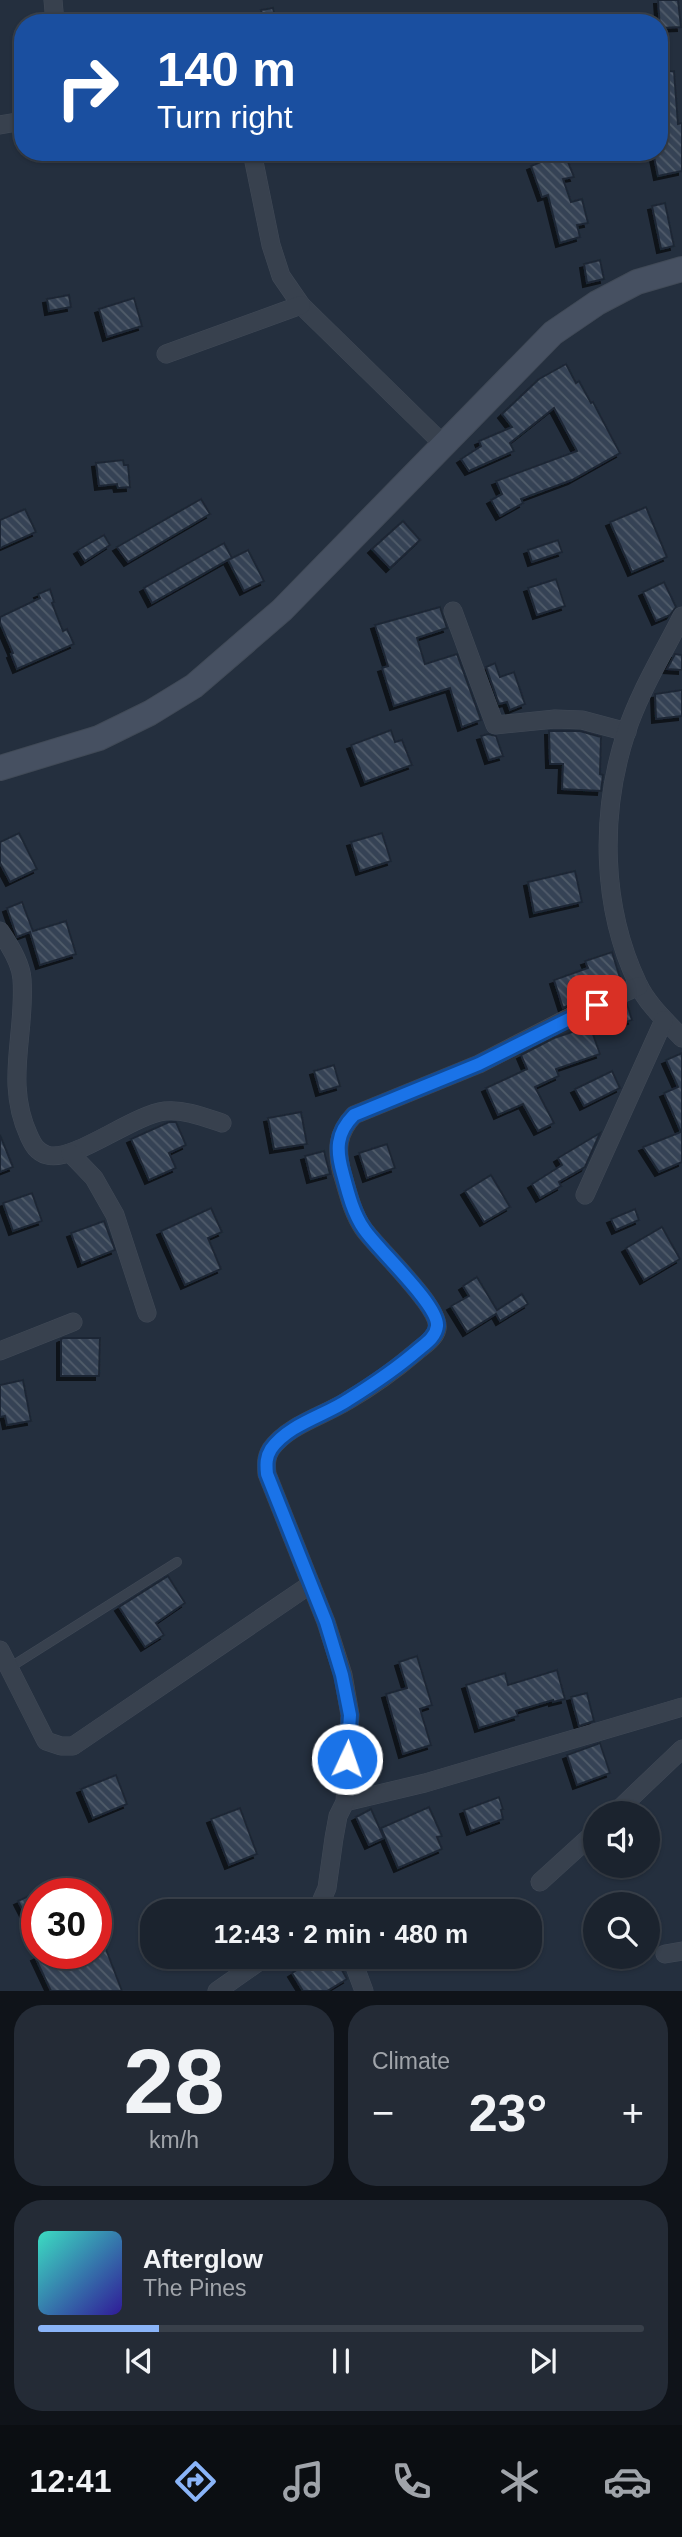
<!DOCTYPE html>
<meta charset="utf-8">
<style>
:root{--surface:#1b232e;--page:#242b36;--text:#f1f3f6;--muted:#a0a4aa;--line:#39404a;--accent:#8ab4f8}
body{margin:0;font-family:Arial,sans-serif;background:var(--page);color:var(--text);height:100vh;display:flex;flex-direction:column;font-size:26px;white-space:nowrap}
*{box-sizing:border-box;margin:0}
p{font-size:23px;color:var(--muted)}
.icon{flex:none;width:38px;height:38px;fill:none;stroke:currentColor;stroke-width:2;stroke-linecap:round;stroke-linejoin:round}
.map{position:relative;height:1991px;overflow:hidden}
.sheet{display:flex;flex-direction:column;gap:14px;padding:14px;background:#0f1319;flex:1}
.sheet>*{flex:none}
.hud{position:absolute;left:14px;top:14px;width:654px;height:147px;border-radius:28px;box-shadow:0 2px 5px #0004,0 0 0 2px var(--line);background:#1a4fa0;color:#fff;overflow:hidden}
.tools{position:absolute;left:583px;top:1801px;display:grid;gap:14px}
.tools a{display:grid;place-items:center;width:77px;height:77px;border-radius:50%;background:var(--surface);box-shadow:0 2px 5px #0004,0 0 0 2px var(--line);font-size:35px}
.speed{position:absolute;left:21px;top:1878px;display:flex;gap:14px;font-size:35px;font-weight:700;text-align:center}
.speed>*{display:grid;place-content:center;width:91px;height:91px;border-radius:50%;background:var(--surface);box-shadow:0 2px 5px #0004,0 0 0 2px var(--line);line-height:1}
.speed .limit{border:10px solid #d22;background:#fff;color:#111}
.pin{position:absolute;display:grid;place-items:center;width:60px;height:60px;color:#fff;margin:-30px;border-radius:14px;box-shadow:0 4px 10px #0006}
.me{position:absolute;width:77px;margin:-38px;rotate:3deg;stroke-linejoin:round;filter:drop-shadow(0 0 5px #0008)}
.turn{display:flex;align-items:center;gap:24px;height:147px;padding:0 28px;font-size:32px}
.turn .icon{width:91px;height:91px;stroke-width:2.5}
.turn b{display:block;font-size:49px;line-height:60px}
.big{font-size:52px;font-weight:700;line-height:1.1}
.sheet .widget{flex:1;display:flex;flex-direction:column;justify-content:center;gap:10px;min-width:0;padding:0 24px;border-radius:28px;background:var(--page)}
.sheet .dial{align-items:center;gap:0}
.dial b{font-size:91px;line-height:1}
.song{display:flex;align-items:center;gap:21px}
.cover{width:84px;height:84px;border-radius:10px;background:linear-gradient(135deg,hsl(170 70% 55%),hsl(250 70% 35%))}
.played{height:7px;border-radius:4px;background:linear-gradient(90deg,var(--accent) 20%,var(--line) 20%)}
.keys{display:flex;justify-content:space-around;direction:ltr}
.heat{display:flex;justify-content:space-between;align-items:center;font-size:38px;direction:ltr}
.sheet .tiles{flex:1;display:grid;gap:14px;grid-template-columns:1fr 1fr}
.widget:last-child{grid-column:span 2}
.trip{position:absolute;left:140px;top:1899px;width:402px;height:70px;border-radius:28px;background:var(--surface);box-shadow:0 2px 5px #0004,0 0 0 2px var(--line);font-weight:700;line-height:70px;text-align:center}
.tab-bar{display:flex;height:112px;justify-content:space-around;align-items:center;background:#0b0e12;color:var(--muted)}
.tab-bar .icon{width:49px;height:49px}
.tab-bar .active{color:var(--accent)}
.tab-bar b{font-size:32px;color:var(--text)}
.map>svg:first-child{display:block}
.building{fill:url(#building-back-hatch);stroke:#1f2835;stroke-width:2;filter:url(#shadow)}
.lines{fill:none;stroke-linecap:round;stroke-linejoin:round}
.lane-casing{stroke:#414a57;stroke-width:10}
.street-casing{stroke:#414a57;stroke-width:19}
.secondary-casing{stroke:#414a57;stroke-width:26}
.lane{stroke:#38414e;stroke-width:9}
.street{stroke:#38414e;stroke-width:18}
.secondary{stroke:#465061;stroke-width:24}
.route-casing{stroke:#114b97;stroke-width:18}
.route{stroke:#1a73e8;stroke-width:12}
</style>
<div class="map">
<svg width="682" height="1991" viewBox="0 0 682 1991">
<defs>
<pattern id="building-back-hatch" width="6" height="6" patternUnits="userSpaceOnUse" patternTransform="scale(1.75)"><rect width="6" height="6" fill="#364354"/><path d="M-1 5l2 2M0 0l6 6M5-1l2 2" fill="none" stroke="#515c6b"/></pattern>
<filter id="shadow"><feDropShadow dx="-4" dy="4" stdDeviation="0" flood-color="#0009"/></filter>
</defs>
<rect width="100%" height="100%" fill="#242f3e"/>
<g class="building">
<polygon points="658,0 678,0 681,27 660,28"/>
<polygon points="273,8 276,23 264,23 261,10"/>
<polygon points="674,71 678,124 682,123 682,171 658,176 653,152 660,152 660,72"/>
<polygon points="564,152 574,177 563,179 571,202 582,199 588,223 577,225 580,237 560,243 548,195 542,197 531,166"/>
<polygon points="665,203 674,246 661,249 652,206"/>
<polygon points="600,260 604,279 587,283 584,264"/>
<polygon points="69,295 71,307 49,311 47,299"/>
<polygon points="134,298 142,326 107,337 99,309"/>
<polygon points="566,364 576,383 579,381 591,403 593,402 620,453 572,480 521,499 523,503 500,516 491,500 502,494 496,481 577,451 554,408 510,443 514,451 469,471 461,459 481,446 479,441 512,427 502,414 539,379"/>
<polygon points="123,460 124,465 128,465 130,487 118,488 117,484 99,486 96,463"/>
<polygon points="201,499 210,514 128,562 117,547"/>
<polygon points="646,507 667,557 632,572 610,522"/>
<polygon points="25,509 36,532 0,548 0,520"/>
<polygon points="403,521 420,540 390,568 372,549"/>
<polygon points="104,535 110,545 85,561 78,550"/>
<polygon points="558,540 562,552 532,562 528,550"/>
<polygon points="224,543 232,558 228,560 248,550 264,581 244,591 228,560 152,603 144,588"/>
<polygon points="556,579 565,606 537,615 528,588"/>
<polygon points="664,582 676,607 670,615 656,621 643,592"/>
<polygon points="50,589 54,602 52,603 63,631 67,629 74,644 17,669 11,654 13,653 0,623 0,617 40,598 38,594"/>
<polygon points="440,607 447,628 417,638 425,664 457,654 481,720 462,727 450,688 394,706 382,668 388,666 375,625"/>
<polygon points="675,654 682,655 682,670 667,669"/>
<polygon points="495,663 500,677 514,672 525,704 510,710 507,702 499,704 486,667"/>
<polygon points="682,690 682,716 656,719 655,694"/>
<polygon points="391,730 395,742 402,740 412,765 365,782 351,745"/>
<polygon points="549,731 580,731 601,737 600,774 603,775 601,791 562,789 563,764 550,764"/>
<polygon points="488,734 496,736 503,756 489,760 481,736"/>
<polygon points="19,833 37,869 10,882 0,863 0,842"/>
<polygon points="382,833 391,861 360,871 351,842"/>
<polygon points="575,871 582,902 534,913 528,882"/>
<polygon points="22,902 33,931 66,921 76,954 40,965 30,932 17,937 7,908"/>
<polygon points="612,952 621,981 563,1008 554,980 588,968 585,961"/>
<polygon points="627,1004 632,1020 604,1030 600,1016"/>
<polygon points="590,1026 600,1054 556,1069 559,1076 535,1087 554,1123 538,1131 523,1104 498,1115 486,1088 527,1069 521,1055 554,1038"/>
<polygon points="682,1053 682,1162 659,1172 643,1147 681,1132 664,1093 678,1087 666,1060"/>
<polygon points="334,1065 340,1086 320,1092 314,1071"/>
<polygon points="612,1071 620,1088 584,1106 575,1089"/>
<polygon points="301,1112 307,1144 274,1149 268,1118"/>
<polygon points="169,1122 176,1122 186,1145 169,1153 176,1168 149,1180 131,1139"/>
<polygon points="600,1133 585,1167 559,1182 561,1186 540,1198 532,1184 562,1165 558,1158"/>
<polygon points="0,1135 13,1167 0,1172"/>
<polygon points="387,1144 395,1168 367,1178 359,1153"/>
<polygon points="324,1151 330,1174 311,1179 305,1156"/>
<polygon points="491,1175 510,1207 484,1222 465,1191"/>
<polygon points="32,1193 42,1221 13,1231 3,1203"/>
<polygon points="211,1208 222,1232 208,1238 221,1269 185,1285 161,1231"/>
<polygon points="635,1209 639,1220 616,1230 611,1219"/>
<polygon points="104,1221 115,1250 82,1263 71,1233"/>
<polygon points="662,1227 680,1259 644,1280 626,1248"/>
<polygon points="477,1277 497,1310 522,1294 528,1304 500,1321 496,1314 467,1332 451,1306 469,1296 463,1286"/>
<polygon points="63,1338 100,1338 99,1376 61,1376 61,1339"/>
<polygon points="23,1380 31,1421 7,1425 5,1416 0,1417 0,1385"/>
<polygon points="168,1576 185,1603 156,1623 164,1635 145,1647 119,1607"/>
<polygon points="417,1656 432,1705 420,1709 431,1745 403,1754 386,1694 407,1688 399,1662"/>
<polygon points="557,1670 565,1699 553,1702 553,1700 516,1711 518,1716 479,1728 466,1685 505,1673 508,1685"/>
<polygon points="587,1693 594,1721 579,1726 571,1697"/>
<polygon points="600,1743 610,1773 577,1785 567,1755"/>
<polygon points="116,1775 127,1804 93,1818 81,1789"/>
<polygon points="499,1797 503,1809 501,1810 503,1819 471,1831 464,1810"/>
<polygon points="429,1807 442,1836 437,1837 442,1849 398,1868 381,1828"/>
<polygon points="240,1808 257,1854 229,1865 211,1819"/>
<polygon points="371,1809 384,1838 369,1845 356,1817"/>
<polygon points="37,1892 37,1938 18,1901"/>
<polygon points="96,1923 122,1991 51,1991 35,1957 43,1953 96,1953"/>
<polygon points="319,1956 334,1956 347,1979 327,1991 303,1991 292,1973"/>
</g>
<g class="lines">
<g class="lane-casing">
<polyline id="lane" points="9,1668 177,1562"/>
</g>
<g class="street-casing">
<g id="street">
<polyline points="53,0 55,23"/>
<polyline points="0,125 23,121"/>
<polyline points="252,152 271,245 281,276 301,305 443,444"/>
<polyline points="166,354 301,305"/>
<polyline points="453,611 495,725 555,719 582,720 627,732"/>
<path d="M 682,616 C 663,654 639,693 626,733 C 600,813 601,907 638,984 C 647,1004 667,1022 682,1038"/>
<path d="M 0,931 C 9,944 21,963 22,979 C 26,1035 4,1082 29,1136 C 33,1145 37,1152 47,1155 C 73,1163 132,1115 165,1111 C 184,1109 204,1117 222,1123"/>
<polyline points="70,1153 94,1178 115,1215 147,1313"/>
<polyline points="585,1195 664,1020"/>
<polyline points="0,1351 73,1322"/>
<polyline points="0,1650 46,1741 61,1746 73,1746 311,1584"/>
<polyline points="345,1802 425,1783 682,1707"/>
<polyline points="615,1813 682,1749"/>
<polyline points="540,1882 595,1832"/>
<path d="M 317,1911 L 327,1888 L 334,1838 L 338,1816 L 345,1802 L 350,1715 L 343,1675 L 326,1622 L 267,1474 C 266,1464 266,1457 271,1449 C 288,1425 323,1416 347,1401 C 371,1387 395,1370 416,1352 C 423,1346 435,1339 437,1329 C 442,1307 376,1248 363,1228 C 352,1212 348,1192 342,1173 C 336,1150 337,1133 354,1115 L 479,1064 L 576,1014 L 639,986"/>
<polyline points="665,1954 682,1951"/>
<polyline points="351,1956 364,1991"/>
<polyline points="217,1991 267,1956"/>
</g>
</g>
<g class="secondary-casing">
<polyline id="secondary" points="0,768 99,738 150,713 194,686 282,610 553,333 597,303 637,282 682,269"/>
</g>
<use href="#lane" class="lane"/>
<use href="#street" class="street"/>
<use href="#secondary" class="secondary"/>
</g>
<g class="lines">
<g class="route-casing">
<path id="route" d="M 347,1759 L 350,1715 L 342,1675 L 326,1622 L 267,1474 C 266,1464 266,1457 271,1449 C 289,1424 324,1416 348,1400 C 372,1385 396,1369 418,1350 C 425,1344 436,1337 437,1326 C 439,1305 377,1249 364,1229 C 353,1213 348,1193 343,1174 C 336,1150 336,1133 354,1115 L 479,1064 L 597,1005"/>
</g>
<use href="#route" class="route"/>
</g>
</svg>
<div class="tools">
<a><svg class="icon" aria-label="sound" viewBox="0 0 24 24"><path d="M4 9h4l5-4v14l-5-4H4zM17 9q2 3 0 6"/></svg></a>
<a><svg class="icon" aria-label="search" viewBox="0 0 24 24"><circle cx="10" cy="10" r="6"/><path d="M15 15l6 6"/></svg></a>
</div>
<div class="speed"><div class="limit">30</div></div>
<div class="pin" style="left:597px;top:1005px;background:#d93025"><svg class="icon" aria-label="arrive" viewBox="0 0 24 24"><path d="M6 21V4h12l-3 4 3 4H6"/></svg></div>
<svg class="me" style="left:347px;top:1759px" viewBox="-20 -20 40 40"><circle r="17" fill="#1a73e8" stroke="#fff" stroke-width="3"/><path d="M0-11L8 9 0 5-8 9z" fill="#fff"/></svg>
<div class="trip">12:43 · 2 min · 480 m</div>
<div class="hud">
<div class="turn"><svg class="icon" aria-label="right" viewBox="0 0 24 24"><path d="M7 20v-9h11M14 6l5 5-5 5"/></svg><div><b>140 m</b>Turn right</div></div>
</div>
</div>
<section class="sheet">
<div class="tiles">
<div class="widget dial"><b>28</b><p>km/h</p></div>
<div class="widget"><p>Climate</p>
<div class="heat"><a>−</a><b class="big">23°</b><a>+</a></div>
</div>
<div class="widget">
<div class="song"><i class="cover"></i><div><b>Afterglow</b><p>The Pines</p></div></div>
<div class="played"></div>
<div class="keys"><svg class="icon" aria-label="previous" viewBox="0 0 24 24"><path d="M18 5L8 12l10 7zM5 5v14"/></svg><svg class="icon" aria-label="pause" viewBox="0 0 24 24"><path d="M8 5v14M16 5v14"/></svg><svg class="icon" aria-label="next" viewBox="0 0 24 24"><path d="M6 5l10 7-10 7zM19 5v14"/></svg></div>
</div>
</div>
</section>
<nav class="tab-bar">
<b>12:41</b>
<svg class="icon active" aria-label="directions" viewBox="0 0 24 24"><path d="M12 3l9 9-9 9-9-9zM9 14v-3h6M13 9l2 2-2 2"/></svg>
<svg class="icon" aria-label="music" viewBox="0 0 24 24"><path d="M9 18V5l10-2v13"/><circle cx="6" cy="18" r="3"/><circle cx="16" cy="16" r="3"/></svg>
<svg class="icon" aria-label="phone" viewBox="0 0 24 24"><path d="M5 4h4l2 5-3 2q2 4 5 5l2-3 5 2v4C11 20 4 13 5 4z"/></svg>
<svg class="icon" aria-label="climate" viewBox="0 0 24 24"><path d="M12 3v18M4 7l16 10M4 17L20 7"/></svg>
<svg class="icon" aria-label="car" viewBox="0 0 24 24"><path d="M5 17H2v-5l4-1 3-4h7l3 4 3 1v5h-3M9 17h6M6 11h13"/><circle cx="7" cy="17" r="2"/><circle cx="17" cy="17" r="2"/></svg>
</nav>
